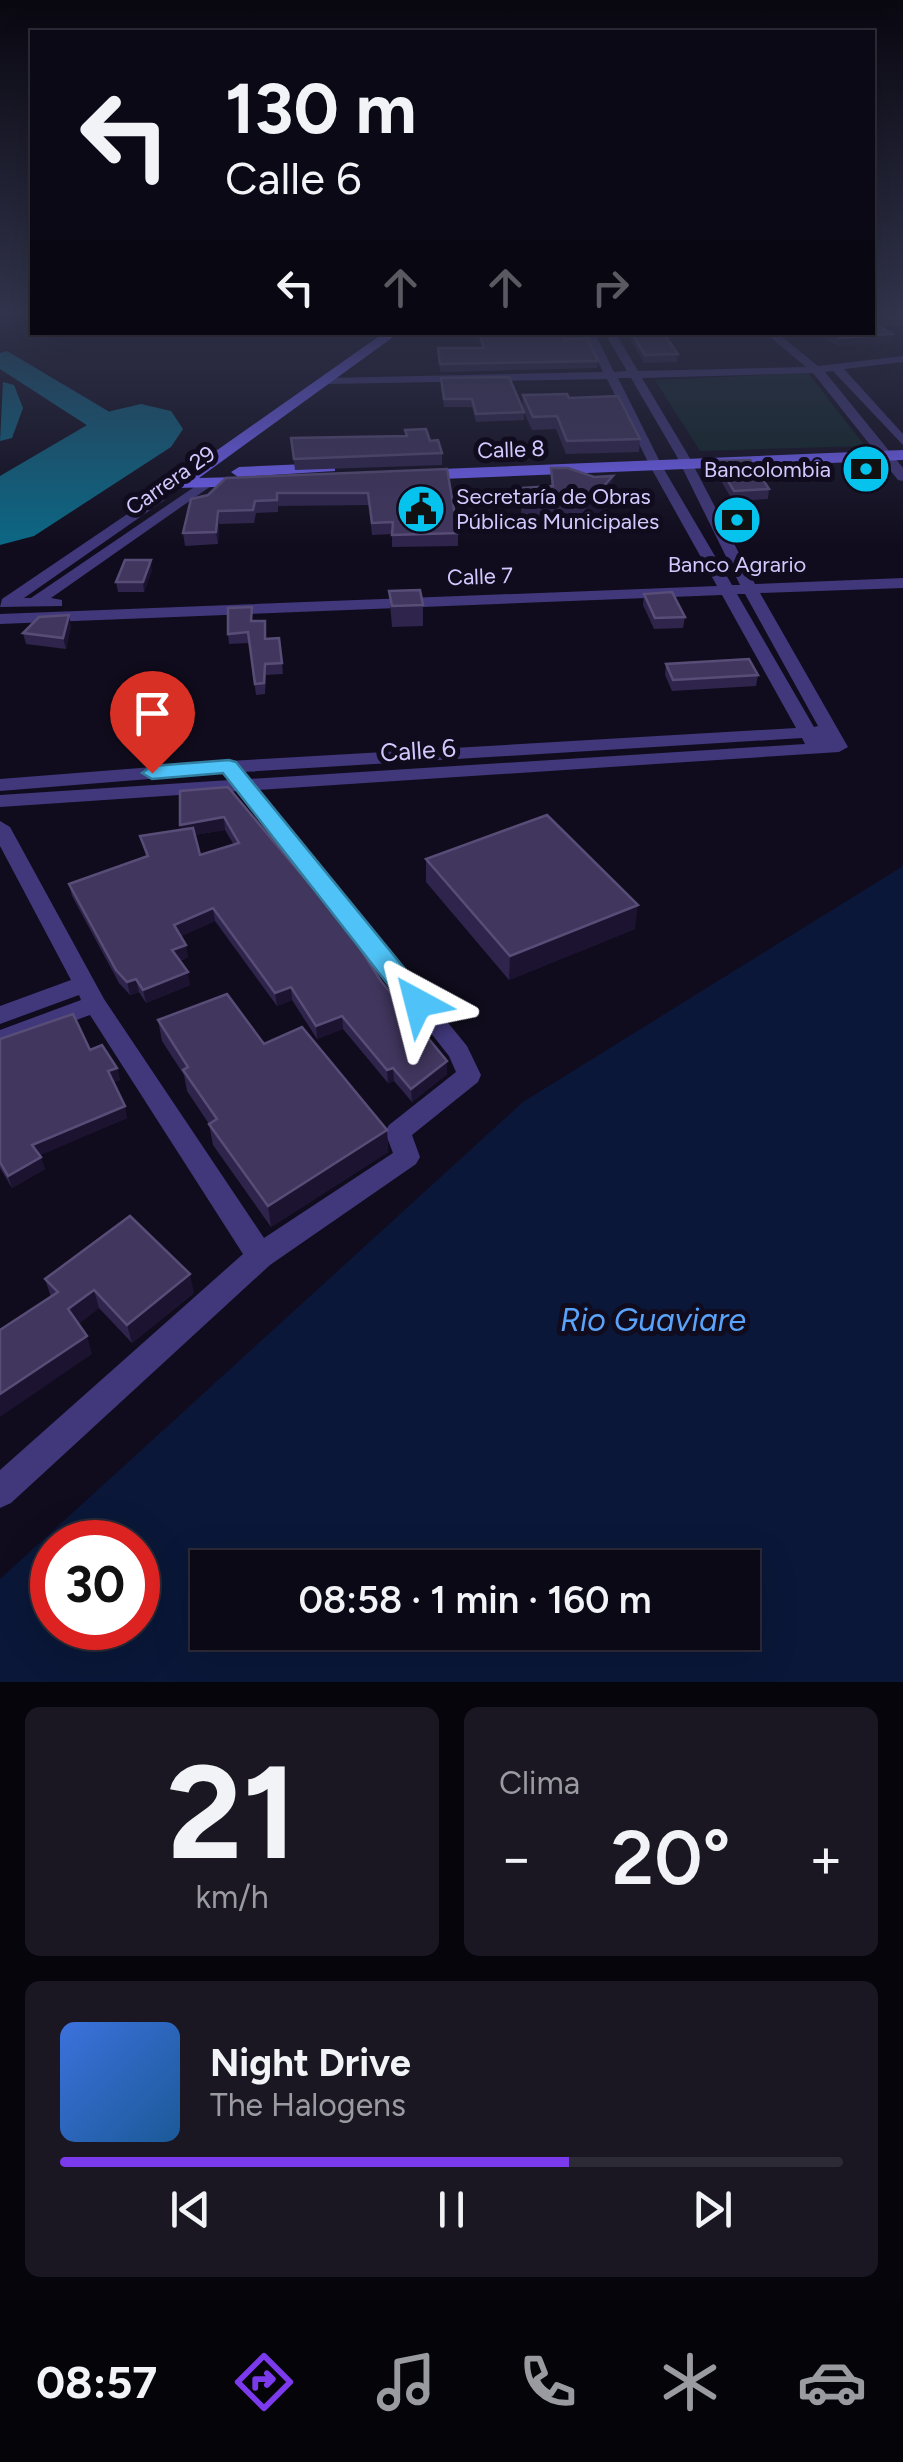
<!DOCTYPE html>
<html lang="es">
<meta charset="utf-8">
<style>
:root{--surface:#0c0916;--page:#1a1723;--text:#f1f3f6;--muted:#9a9aa1;--line:#2c2a35;--accent:#7c3aed}
body{margin:0;font-family:Figtree,sans-serif;background:var(--page);color:var(--text);height:100vh;display:flex;flex-direction:column;font-size:38px;white-space:nowrap}
*{box-sizing:border-box;margin:0}
p{font-size:32px;color:var(--muted)}
.icon{flex:none;width:55px;height:55px;fill:none;stroke:currentColor;stroke-width:2;stroke-linecap:round;stroke-linejoin:round}
.map{position:relative;height:1682px;overflow:hidden}
.details{display:flex;flex-direction:column;gap:25px;padding:25px;background:#07050c;flex:1}
.details>*{flex:none}
.banner{position:absolute;left:30px;top:30px;width:845px;height:305px;border-radius:0px;box-shadow:0 10px 40px #0002,0 0 0 2px var(--line);background:#0c0916;color:var(--text);overflow:hidden}
.speed{position:absolute;left:30px;top:1520px;display:flex;gap:20px;font-size:50px;font-weight:700;text-align:center}
.speed>*{display:grid;place-content:center;width:130px;height:130px;border-radius:50%;background:var(--surface);box-shadow:0 10px 40px #0002,0 0 0 2px var(--line);line-height:1}
.speed .limit{border:15px solid #d22;background:#fff;color:#111}
.pin{position:absolute;display:grid;place-items:center;width:85px;height:85px;color:#fff;margin:-102px -42px;border-radius:50% 50% 50% 0;rotate:-45deg;box-shadow:0 0 10px #0007}
.pin .icon{rotate:45deg}
.me{position:absolute;width:110px;margin:-55px;rotate:322deg;stroke-linejoin:round;filter:drop-shadow(0 0 8px #0008)}
.turn{display:flex;align-items:center;gap:35px;height:210px;padding:0 30px;font-size:45px}
.turn .icon{width:130px;height:130px;stroke-width:2.5}
.turn b{display:block;font-size:70px;line-height:85px}
.lanes{display:flex;align-items:center;height:95px;padding:0 30px;background:#0003;justify-content:center;gap:50px;direction:ltr}
.lanes .off{opacity:.35}
.big{font-size:75px;font-weight:600;line-height:1.1}
.details .tile{flex:1;display:flex;flex-direction:column;justify-content:center;gap:15px;min-width:0;padding:0 35px;border-radius:15px;background:var(--page)}
.details .dial{align-items:center;gap:0}
.dial b{font-size:130px;line-height:1}
.song{display:flex;align-items:center;gap:30px}
.cover{width:120px;height:120px;border-radius:15px;background:linear-gradient(135deg,hsl(220 70% 55%),hsl(210 70% 35%))}
.played{height:10px;border-radius:5px;background:linear-gradient(90deg,var(--accent) 65%,var(--line) 65%)}
.keys{display:flex;justify-content:space-around;direction:ltr}
.heat{display:flex;justify-content:space-between;align-items:center;font-size:55px;direction:ltr}
.details .tiles{flex:1;display:grid;gap:25px;grid-template-columns:1fr 1fr}
.tile:last-child{grid-column:span 2}
.trip{position:absolute;left:190px;top:1550px;width:570px;height:100px;border-radius:0px;background:var(--surface);box-shadow:0 10px 40px #0002,0 0 0 2px var(--line);font-weight:600;line-height:100px;text-align:center}
.tabs{display:flex;height:160px;justify-content:space-around;align-items:center;background:#050409;color:var(--muted)}
.tabs .icon{width:70px;height:70px}
.tabs .active{color:var(--accent)}
.tabs b{font-size:45px;color:var(--text)}
.map>svg:first-child{display:block}
.green{fill:#0f2526}
.water{fill:#0a1738;fill-rule:evenodd}
.lines{fill:none;stroke-linecap:round;stroke-linejoin:round}
.taxiway{fill:#0b6885;fill-rule:evenodd}
.runway{fill:#0b6885;fill-rule:evenodd}
.minor{fill:#40387b;fill-rule:evenodd}
.secondary{fill:#7262fb;fill-rule:evenodd}
.wall{fill:#2f244b;fill-rule:evenodd}
.shaded-wall{fill:#1b1330}
.building{fill:#41365e;stroke:#584d77;stroke-width:2.5}
.route{fill:#4fc3f7;stroke:#337fa1;stroke-width:2.5}
.labels{text-anchor:middle;stroke-width:10;stroke-linejoin:round;paint-order:stroke}
.far-street-label{font-size:22px;fill:#d3c9fe;stroke:#100c1d}
.far-poi-label{font-size:22px;fill:#d3c9fe;stroke:#100c1d;text-anchor:end}
.street-label{font-size:25px;fill:#d3c9fe;stroke:#100c1d}
.near-water-label{font-size:32px;font-style:italic;fill:#5aa3fb;stroke:#100c1d}
</style>
<div class="map">
<svg width="903" height="1682" viewBox="0 0 903 1682">
<rect width="100%" height="100%" fill="#100c1d"/>
<polygon class="green" points="808,373 865,446 700,451 655,380"/>
<path class="water" d="M 903,866 L 903,1682 L 0,1682 L 0,1579 L 523,1102 ZM 52,1542 L 138,1542 L 138,1628 L 52,1628 ZM 208,1568 L 742,1568 L 742,1632 L 208,1632 Z"/>
<g class="lines">
<g class="taxiway">
<polygon points="7,351 140,430 145,437 140,444 116,444 0,369 0,353"/>
<polygon points="3,382 14,385 23,408 12,438 0,441"/>
</g>
<polygon class="runway" points="141,404 171,411 183,429 171,447 34,536 0,545 0,476 111,411"/>
<g class="minor">
<path d="M 584,332 L 594,332 L 614,372 L 627,371 L 604,332 L 615,332 L 638,371 L 806,367 L 764,332 L 776,332 L 818,366 L 903,356 L 903,362 L 844,369 L 903,434 L 903,445 L 833,371 L 825,372 L 903,468 L 903,481 L 898,480 L 813,373 L 642,378 L 688,455 L 755,584 L 903,578 L 903,588 L 760,593 L 848,747 L 839,752 L 258,790 L 467,1046 L 481,1075 L 478,1082 L 412,1135 L 420,1157 L 416,1164 L 270,1265 L 11,1503 L 0,1508 L 0,1470 L 243,1254 L 90,1015 L 0,1048 L 0,1030 L 81,1000 L 79,995 L 0,1024 L 0,1006 L 71,980 L 0,846 L 0,821 L 10,827 L 104,999 L 264,1238 L 393,1153 L 385,1132 L 389,1125 L 456,1072 L 449,1056 L 239,791 L 0,807 L 0,795 L 230,780 L 224,773 L 0,791 L 0,779 L 229,761 L 796,728 L 722,595 L 0,624 L 0,614 L 717,586 L 650,466 L 607,379 L 329,384 L 323,381 L 329,378 L 603,372 ZM 618,378 L 631,378 L 676,455 L 740,585 L 732,585 L 662,466 ZM 737,594 L 745,594 L 818,726 L 814,727 ZM 802,738 L 805,744 L 249,779 L 243,772 Z"/>
<polygon points="206,479 211,480 211,486 51,598 62,600 62,606 0,607 2,599 154,496 166,499 24,598 31,598"/>
</g>
<g class="secondary">
<polygon points="385,332 400,332 199,478 238,477 231,472 239,467 329,463 335,465 335,471 256,476 264,481 256,486 175,488 176,479"/>
<polygon points="903,450 903,460 416,480 408,475 416,470"/>
</g>
</g>
<g class="wall">
<polygon points="872,311 903,311 903,326 881,327 892,334 890,342 839,346 812,332 872,332"/>
<polygon points="477,332 565,339 598,361 597,368 440,372 438,348 482,348"/>
<polygon points="626,332 663,332 678,354 677,362 644,363"/>
<polygon points="441,378 524,412 524,420 476,422 472,407 444,407"/>
<polygon points="523,395 569,398 640,439 639,452 566,454 556,429 532,430 522,408"/>
<polygon points="405,430 430,441 442,453 442,465 295,470 291,438 405,436"/>
<polygon points="716,461 769,489 768,499 733,501 715,471"/>
<polygon points="551,468 611,503 584,532 569,532 521,515 522,488 551,486"/>
<polygon points="447,469 458,533 458,546 392,547 392,534 372,535 369,505 278,506 278,512 256,513 254,523 219,524 218,544 185,546 183,533 191,499"/>
<polygon points="152,570 144,592 118,592 116,582"/>
<polygon points="389,591 423,605 423,626 392,627"/>
<polygon points="644,594 685,617 683,628 654,629 643,605"/>
<polygon points="253,621 265,621 266,639 282,663 283,674 266,675 265,694 256,695 249,643 229,644 228,634"/>
<polygon points="71,626 66,649 26,644 23,633"/>
<polygon points="666,664 758,675 756,686 672,691 665,675"/>
<path d="M 228,787 L 381,981 L 447,1074 L 412,1102 L 394,1081 L 388,1083 L 343,1029 L 317,1039 L 292,1000 L 277,1006 L 215,921 L 181,936 L 188,957 L 180,961 L 190,985 L 146,1003 L 139,992 L 130,995 L 119,983 L 72,896 L 69,884 L 146,856 L 140,836 L 181,830 ZM 225,830 L 234,845 L 200,855 L 194,835 Z"/>
<polygon points="426,859 635,929 509,980 426,882"/>
<polygon points="158,1020 264,1044 387,1130 388,1152 271,1227 213,1145 209,1124 187,1091 184,1075 162,1041"/>
<polygon points="0,1039 90,1050 117,1068 120,1080 113,1082 127,1118 40,1155 45,1169 12,1188 0,1168"/>
<polygon points="45,1279 194,1293 132,1343 99,1308 78,1324 92,1354 51,1297"/>
</g>
<g class="shaded-wall">
<polygon points="892,334 890,342 839,346 840,338"/>
<polygon points="613,476 611,503 584,532 586,505"/>
<polygon points="218,511 219,524 218,544 216,532"/>
<polygon points="151,560 152,570 144,592 143,582"/>
<polygon points="69,615 71,626 66,649 63,638"/>
<polygon points="224,817 225,830 182,837 180,825"/>
<polygon points="638,905 635,929 509,980 510,956"/>
<polygon points="213,908 215,921 177,938 174,925"/>
<polygon points="186,945 188,957 174,963 172,950"/>
<polygon points="188,972 190,985 146,1003 143,990"/>
<polygon points="136,979 139,992 130,995 127,982"/>
<polygon points="291,987 292,1000 277,1006 275,993"/>
<polygon points="342,1016 343,1029 317,1039 316,1026"/>
<polygon points="447,1061 447,1074 412,1102 411,1089"/>
<polygon points="117,1068 120,1080 111,1084 108,1071"/>
<polygon points="393,1068 394,1081 388,1083 387,1070"/>
<polygon points="125,1106 127,1118 36,1157 32,1145"/>
<polygon points="387,1130 388,1152 271,1227 268,1206"/>
<polygon points="41,1157 45,1169 12,1188 8,1176"/>
<polygon points="190,1274 194,1293 132,1343 127,1325"/>
<polygon points="94,1290 99,1308 74,1328 68,1309"/>
<polygon points="87,1336 92,1354 0,1417 0,1394"/>
</g>
<g class="building">
<polygon points="872,311 903,311 903,318 872,319"/>
<polygon points="872,321 892,334 840,338 830,332 872,332"/>
<polygon points="479,332 563,332 565,339 587,338 598,361 440,364 438,348 484,348"/>
<polygon points="631,332 663,332 678,354 645,355"/>
<polygon points="509,377 524,412 476,414 472,399 444,399 441,378"/>
<polygon points="567,394 569,398 618,396 640,439 567,441 557,416 533,417 523,395"/>
<polygon points="426,429 430,441 438,440 442,453 294,459 291,438 407,436 405,430"/>
<polygon points="750,460 769,489 734,491 716,461"/>
<polygon points="551,468 568,468 594,477 613,476 586,505 570,505 522,488 553,486"/>
<polygon points="447,469 458,533 392,535 393,522 372,523 368,493 277,493 277,500 255,501 253,510 218,511 216,532 183,533 191,499 208,495 226,478"/>
<polygon points="125,560 151,560 143,582 116,582"/>
<polygon points="420,590 423,605 392,606 389,591"/>
<polygon points="672,592 685,617 655,618 644,594"/>
<polygon points="252,607 251,621 265,621 265,639 279,638 282,663 265,664 264,683 255,684 248,632 228,634 228,608"/>
<polygon points="69,615 63,638 23,633 39,617"/>
<polygon points="749,659 758,675 673,680 666,664"/>
<polygon points="228,787 349,931 381,981 447,1061 411,1089 393,1068 387,1070 342,1016 316,1026 291,987 275,993 213,908 174,925 186,945 172,950 188,972 143,990 136,979 127,982 116,970 69,884 148,856 140,836 193,828 200,855 239,843 224,817 180,825 180,791"/>
<polygon points="547,815 638,905 510,956 426,859"/>
<polygon points="227,994 264,1044 302,1027 387,1130 268,1206 209,1124 217,1119 183,1070 188,1067 158,1020"/>
<polygon points="73,1014 90,1050 102,1045 117,1068 108,1071 125,1106 32,1145 41,1157 8,1176 0,1162 0,1039"/>
<polygon points="130,1216 190,1274 127,1325 94,1290 68,1309 87,1336 0,1394 0,1330 58,1292 45,1279"/>
</g>
<linearGradient id="sky" x2="0" y2="1"><stop stop-color="#090710"/><stop offset="0.57" stop-color="#31344c"/><stop offset="1" stop-color="#31344c" stop-opacity="0"/></linearGradient>
<rect width="903" height="547" fill="url(#sky)"/>
<polygon class="route" points="229,760 236,762 427,996 431,1003 427,1010 408,1010 223,773 152,779 142,773 152,766"/>
<defs>
<g id="bank-disc" transform="scale(2.5)"><circle r="9.5" fill="#06c3ed" stroke="#100c1d"/><path d="M-6-4H6V4H-6ZM0-2.3a2.3 2.3 0 1 0 0 4.6a2.3 2.3 0 1 0 0-4.6Z" fill="#111"/></g>
<g id="civic-disc" transform="scale(2.5)"><circle r="9.5" fill="#06c3ed" stroke="#100c1d"/><path d="M-.6-6.5H3V-4.5H.6V-3L4-1V1h2V6H-6V1h2V-1L-.6-3ZM-1.2 2.5V6h2.4V2.5Z" fill="#111"/></g>
</defs>
<g fill-rule="evenodd">
<use href="#bank-disc" x="866" y="469"/>
<use href="#civic-disc" x="421" y="509"/>
<use href="#bank-disc" x="737" y="520"/>
</g>
<g class="labels">
<g class="far-street-label">
<text transform="translate(511 449) rotate(-2)" y="8">Calle 8</text>
<text transform="translate(170 480) rotate(-35)" y="8">Carrera 29</text>
<text transform="translate(480 576) rotate(-2)" y="8">Calle 7</text>
</g>
<g class="far-poi-label">
<text x="831" y="477">Bancolombia</text>
<text x="456" y="504" text-anchor="start">Secretaría de Obras<tspan x="456" dy="25">Públicas Municipales</tspan></text>
<text x="737" y="572" text-anchor="middle">Banco Agrario</text>
</g>
<g class="street-label">
<text transform="translate(418 750) rotate(-4)" y="9">Calle 6</text>
</g>
<g class="near-water-label">
<text x="653" y="1331">Rio Guaviare</text>
</g>
</g>
</svg>
<div class="speed"><div class="limit">30</div></div>
<div class="pin" style="left:152px;top:773px;background:#d93025"><svg class="icon" aria-label="arrive" viewBox="0 0 24 24"><path d="M6 21V4h12l-3 4 3 4H6"/></svg></div>
<svg class="me" style="left:418px;top:1003px" viewBox="-20 -20 40 40"><path d="M0-17L14 15 0 8-14 15z" fill="#4fc3f7" stroke="#fff" stroke-width="4"/></svg>
<div class="trip">08:58 · 1 min · 160 m</div>
<div class="banner">
<div class="turn"><svg class="icon" aria-label="left" viewBox="0 0 24 24"><path d="M17 20v-9H6M10 6l-5 5 5 5"/></svg><div><b>130 m</b>Calle 6</div></div>
<div class="lanes"><svg class="icon" aria-label="left" viewBox="0 0 24 24"><path d="M17 20v-9H6M10 6l-5 5 5 5"/></svg><svg class="icon off" aria-label="ahead" viewBox="0 0 24 24"><path d="M12 20V5M6 11l6-6 6 6"/></svg><svg class="icon off" aria-label="ahead" viewBox="0 0 24 24"><path d="M12 20V5M6 11l6-6 6 6"/></svg><svg class="icon off" aria-label="right" viewBox="0 0 24 24"><path d="M7 20v-9h11M14 6l5 5-5 5"/></svg></div>
</div>
</div>
<section class="details">
<div class="tiles">
<div class="tile dial"><b>21</b><p>km/h</p></div>
<div class="tile"><p>Clima</p>
<div class="heat"><a>−</a><b class="big">20°</b><a>+</a></div>
</div>
<div class="tile">
<div class="song"><i class="cover"></i><div><b>Night Drive</b><p>The Halogens</p></div></div>
<div class="played"></div>
<div class="keys"><svg class="icon" aria-label="previous" viewBox="0 0 24 24"><path d="M18 5L8 12l10 7zM5 5v14"/></svg><svg class="icon" aria-label="pause" viewBox="0 0 24 24"><path d="M8 5v14M16 5v14"/></svg><svg class="icon" aria-label="next" viewBox="0 0 24 24"><path d="M6 5l10 7-10 7zM19 5v14"/></svg></div>
</div>
</div>
</section>
<nav class="tabs">
<b>08:57</b>
<svg class="icon active" aria-label="directions" viewBox="0 0 24 24"><path d="M12 3l9 9-9 9-9-9zM9 14v-3h6M13 9l2 2-2 2"/></svg>
<svg class="icon" aria-label="music" viewBox="0 0 24 24"><path d="M9 18V5l10-2v13"/><circle cx="6" cy="18" r="3"/><circle cx="16" cy="16" r="3"/></svg>
<svg class="icon" aria-label="phone" viewBox="0 0 24 24"><path d="M5 4h4l2 5-3 2q2 4 5 5l2-3 5 2v4C11 20 4 13 5 4z"/></svg>
<svg class="icon" aria-label="climate" viewBox="0 0 24 24"><path d="M12 3v18M4 7l16 10M4 17L20 7"/></svg>
<svg class="icon" aria-label="car" viewBox="0 0 24 24"><path d="M5 17H2v-5l4-1 3-4h7l3 4 3 1v5h-3M9 17h6M6 11h13"/><circle cx="7" cy="17" r="2"/><circle cx="17" cy="17" r="2"/></svg>
</nav>
